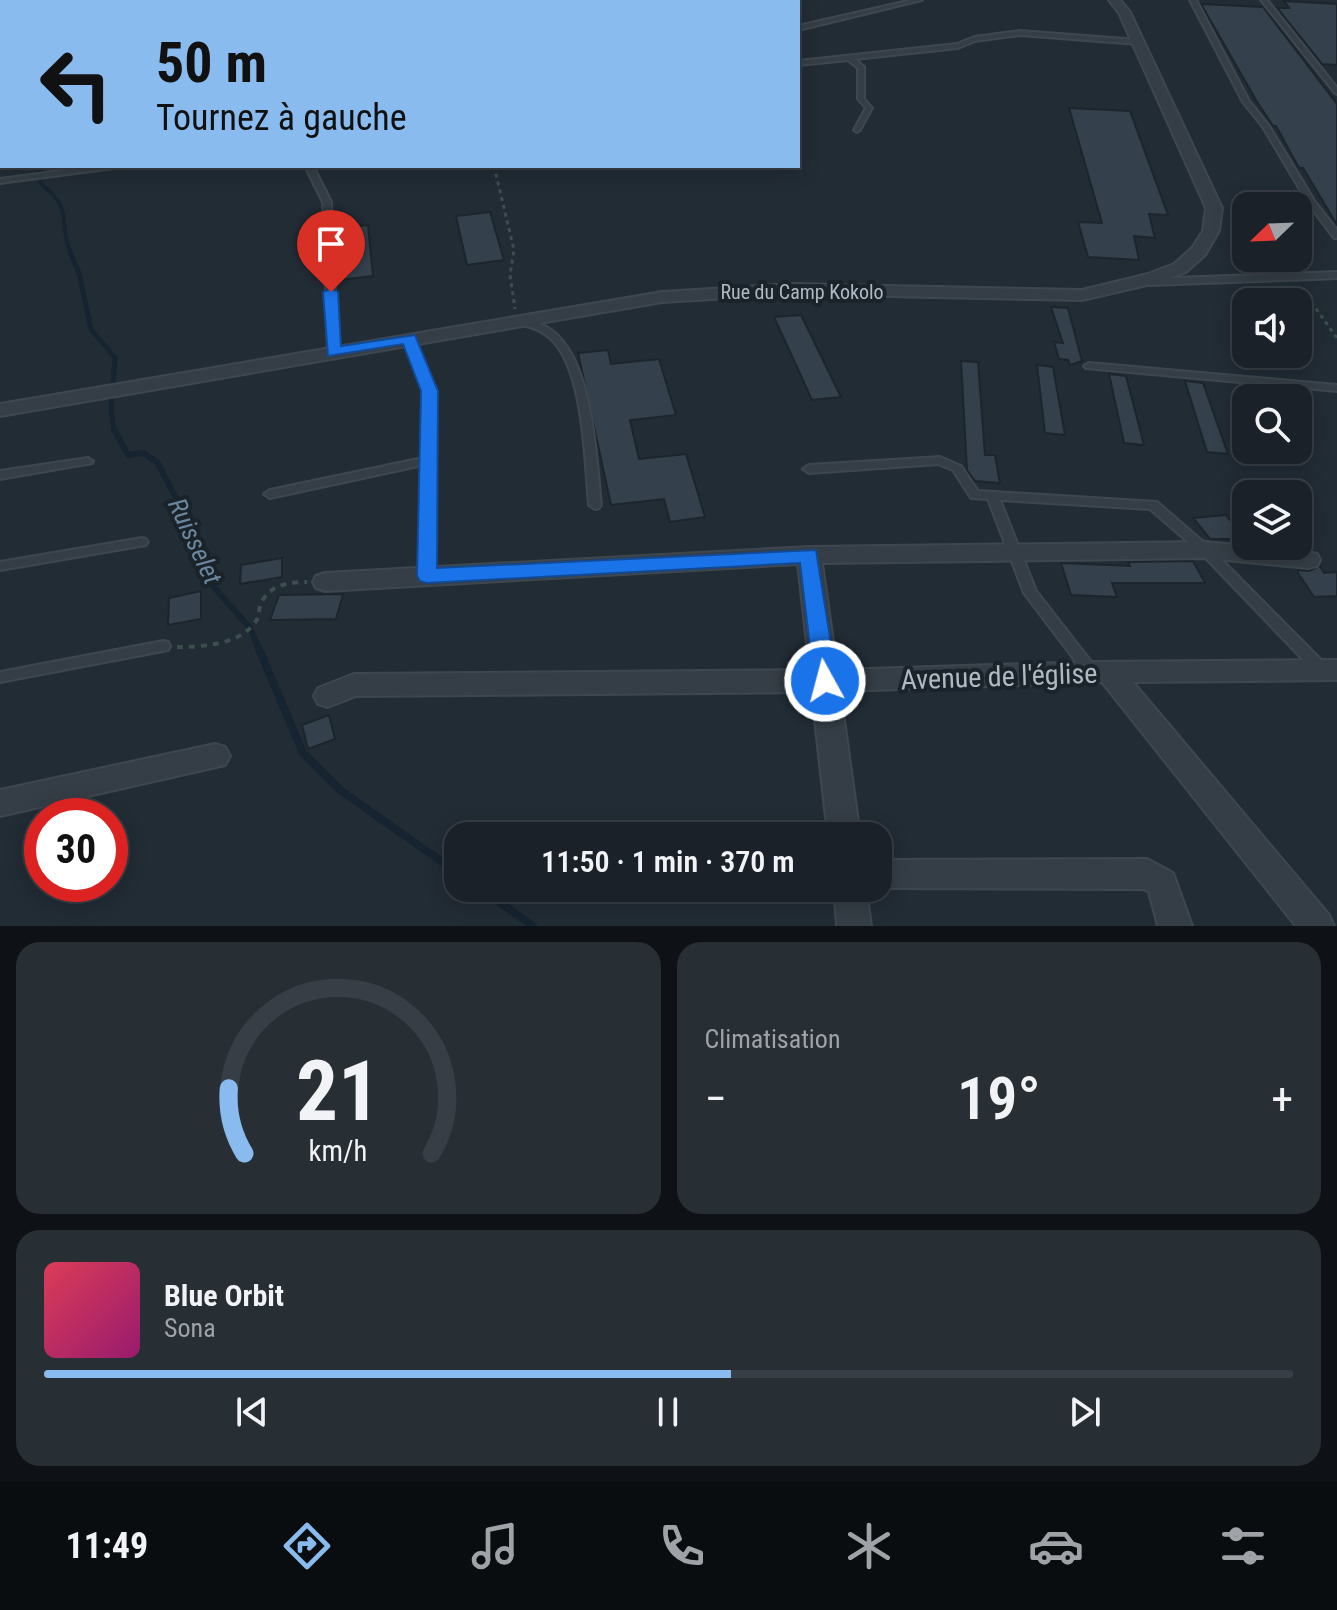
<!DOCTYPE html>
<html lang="fr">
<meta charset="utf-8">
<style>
:root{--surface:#1a2128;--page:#272e34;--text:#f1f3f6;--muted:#9fa3a8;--line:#383e45;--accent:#89bbee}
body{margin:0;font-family:"Roboto Condensed",sans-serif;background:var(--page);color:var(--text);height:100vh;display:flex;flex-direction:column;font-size:30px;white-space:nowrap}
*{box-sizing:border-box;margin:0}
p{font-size:26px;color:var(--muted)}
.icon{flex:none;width:44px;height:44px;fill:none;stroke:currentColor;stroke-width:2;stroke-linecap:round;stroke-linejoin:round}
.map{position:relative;height:926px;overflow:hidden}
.sheet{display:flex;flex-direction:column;gap:16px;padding:16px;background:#0e1216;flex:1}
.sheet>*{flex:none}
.hud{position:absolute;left:0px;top:0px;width:800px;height:168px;box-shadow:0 4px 20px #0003,0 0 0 2px var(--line);background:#89bbee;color:#111;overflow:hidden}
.needle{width:52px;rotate:247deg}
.controls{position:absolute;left:1232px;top:192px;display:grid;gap:16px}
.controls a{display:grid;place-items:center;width:80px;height:80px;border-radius:16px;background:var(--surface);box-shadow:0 4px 20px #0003,0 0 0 2px var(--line);font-size:40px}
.speed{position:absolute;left:24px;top:798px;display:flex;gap:16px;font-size:40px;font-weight:700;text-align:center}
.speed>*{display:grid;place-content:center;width:104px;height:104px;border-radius:50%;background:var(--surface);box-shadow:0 4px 20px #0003,0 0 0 2px var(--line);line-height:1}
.speed .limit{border:12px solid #d22;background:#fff;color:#111}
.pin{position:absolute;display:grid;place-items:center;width:68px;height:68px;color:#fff;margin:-82px -34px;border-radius:50% 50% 50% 0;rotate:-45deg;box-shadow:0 0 8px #0007}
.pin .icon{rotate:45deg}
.me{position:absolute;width:88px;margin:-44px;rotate:353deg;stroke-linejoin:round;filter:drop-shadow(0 0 6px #0008)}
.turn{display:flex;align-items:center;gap:28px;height:168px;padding:0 24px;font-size:36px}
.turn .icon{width:104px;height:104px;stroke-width:2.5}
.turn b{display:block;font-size:56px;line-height:68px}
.big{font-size:60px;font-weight:600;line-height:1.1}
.sheet .tile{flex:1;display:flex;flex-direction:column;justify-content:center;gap:12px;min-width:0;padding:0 28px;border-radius:24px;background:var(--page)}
.sheet .dial{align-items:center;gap:0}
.dial svg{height:208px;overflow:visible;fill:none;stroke:var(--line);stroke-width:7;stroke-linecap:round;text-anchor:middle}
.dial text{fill:var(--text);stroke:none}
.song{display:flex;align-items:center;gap:24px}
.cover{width:96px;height:96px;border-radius:12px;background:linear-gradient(135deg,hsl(350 70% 55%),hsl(320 70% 35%))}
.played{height:8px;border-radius:4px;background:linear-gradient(90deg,var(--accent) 55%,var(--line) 55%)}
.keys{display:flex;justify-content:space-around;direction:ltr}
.heat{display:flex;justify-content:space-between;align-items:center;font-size:44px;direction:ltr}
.sheet .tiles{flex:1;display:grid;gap:16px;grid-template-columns:1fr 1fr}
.tile:last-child{grid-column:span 2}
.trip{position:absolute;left:444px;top:822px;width:448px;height:80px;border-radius:24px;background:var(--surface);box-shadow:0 4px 20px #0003,0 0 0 2px var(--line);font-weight:600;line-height:80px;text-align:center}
.tabs{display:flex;height:128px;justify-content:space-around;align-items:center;background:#0a0d10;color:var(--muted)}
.tabs .icon{width:56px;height:56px}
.tabs .selected{color:var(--accent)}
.tabs b{font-size:36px;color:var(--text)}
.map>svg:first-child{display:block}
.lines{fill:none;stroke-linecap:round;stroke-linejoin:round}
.stream-far3{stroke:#162431;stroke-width:4}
.stream-far2{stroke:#162431;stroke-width:5}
.stream-far1{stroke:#162431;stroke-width:6}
.stream{stroke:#162431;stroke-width:8}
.building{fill:#34404b;stroke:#1c252c;stroke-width:2}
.service-casing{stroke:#3e474f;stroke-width:4}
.minor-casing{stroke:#3e474f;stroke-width:4}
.path-far1{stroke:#3c4e4e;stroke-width:3;stroke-dasharray:4 4;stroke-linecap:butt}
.path{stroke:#3c4e4e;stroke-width:4;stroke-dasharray:6 6;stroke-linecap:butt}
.service{fill:#353e46;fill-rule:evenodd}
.minor{fill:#353e46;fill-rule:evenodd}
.route{fill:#1a73e8;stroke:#114b97;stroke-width:2}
.labels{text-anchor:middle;stroke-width:8;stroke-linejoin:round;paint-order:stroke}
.far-street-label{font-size:20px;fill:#afb9c2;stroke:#1a232a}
.water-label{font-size:26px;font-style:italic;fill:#6b879f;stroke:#1a232a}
.near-street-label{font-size:28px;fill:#afb9c2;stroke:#1a232a}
</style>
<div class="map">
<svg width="1337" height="926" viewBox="0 0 1337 926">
<rect width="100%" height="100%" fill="#222c35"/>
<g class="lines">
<path class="stream-far3" d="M 39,166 L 41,184 C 75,210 57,221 71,254"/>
<polyline class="stream-far2" points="70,252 79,273 91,329 115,358 111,409 114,431"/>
<polyline class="stream-far1" points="114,429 128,455 143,453 157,462 190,524 213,586 250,628 260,651"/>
<g class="stream">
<polyline points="259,649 303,753 340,790 458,873"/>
<polyline points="480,888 533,926"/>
</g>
</g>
<g class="building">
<polygon points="1284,1 1337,4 1337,65 1322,64 1277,8 1289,8"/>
<polygon points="1201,4 1263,7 1337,104 1337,225 1303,168 1299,168 1276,126 1273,126 1256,100"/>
<polygon points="1069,108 1130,111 1168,215 1149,214 1155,238 1134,236 1139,260 1088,257 1078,222 1102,223"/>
<polygon points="490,212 504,260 467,265 456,216"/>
<polygon points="368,225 373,276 338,280 335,228"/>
<polygon points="1051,307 1068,308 1082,361 1070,365 1068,360 1059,359 1054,342 1063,343"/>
<polygon points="801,315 841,397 812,400 774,317"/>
<polygon points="608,350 611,364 659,359 676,415 630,420 639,459 686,454 705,517 670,522 664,499 611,505 578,353"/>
<polygon points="961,361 978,362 985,455 995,455 1000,483 975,481 967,470"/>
<polygon points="1037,365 1053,367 1065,435 1045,433"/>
<polygon points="1109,374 1126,376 1144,445 1124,443"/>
<polygon points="1185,381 1203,383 1228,454 1207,452"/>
<polygon points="1226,515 1245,539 1210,539 1193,518"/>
<polygon points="282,558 282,577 240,584 241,565"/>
<polygon points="1193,561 1205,583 1112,583 1117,597 1071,595 1061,563 1130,566 1128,562"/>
<polygon points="1320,566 1324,573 1337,572 1337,596 1314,597 1298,573 1298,570 1309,571"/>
<polygon points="201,591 201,619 168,625 169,598"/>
<polygon points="343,594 336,619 270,620 279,595"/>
<polygon points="329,715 335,739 308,749 302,725"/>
</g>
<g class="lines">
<g class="service-casing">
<g id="service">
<rect x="327" y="0" width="6" height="2"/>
<polygon points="912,0 922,0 798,30 798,26"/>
<polygon points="1190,0 1196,0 1249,101 1269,126 1315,202 1337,230 1337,238 1334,238 1308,203 1263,127 1243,102"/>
<polygon points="1261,0 1267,0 1337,88 1337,94 1335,93"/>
<polygon points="1020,31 1138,40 1141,42 1138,44 1020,35 975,41 958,48 855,59 864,67 864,99 872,108 860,130 857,132 854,130 866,108 858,99 858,68 848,60 798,65 798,61 957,44 974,37"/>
<polygon points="97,166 118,166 114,168 0,183 0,179"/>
<polygon points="305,166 313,166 331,202 338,353 333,356 328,353 323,202"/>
<polygon points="1337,272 1337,278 1314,279 1150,285 1146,282 1150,279 1173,278"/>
<path d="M 519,318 C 527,320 536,321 543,325 C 593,348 596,457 601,505 L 599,508 L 595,509 L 589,505 C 585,461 584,376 554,342 C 543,330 531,327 516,323 L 514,321 Z"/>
<polygon points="409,335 414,338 434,391 434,458 435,460 434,462 433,576 431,579 423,579 421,576 423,465 270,498 264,494 270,490 423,458 424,391 404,338"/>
<polygon points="1089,363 1337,385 1337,391 1086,368 1084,366"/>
<polygon points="940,457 961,466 978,491 1157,502 1209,547 1326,665 1328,669 1326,673 1321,674 1316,673 1201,553 1150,509 1000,500 1036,591 1099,672 1097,676 1092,677 1087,676 1024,593 988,499 971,498 953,470 938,464 809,473 803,469 809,465"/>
<polygon points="88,458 93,461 92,463 0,479 0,471"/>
<polygon points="142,538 146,539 148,542 146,545 0,570 0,562"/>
<polygon points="163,641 168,642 170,646 168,650 0,682 0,672"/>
</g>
</g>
<g class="minor-casing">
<g id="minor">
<polygon points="1109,0 1120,0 1130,12 1222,208 1219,231 1205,255 1186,272 1160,282 1082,300 792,294 662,302 0,416 0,404 662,292 792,284 1082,290 1148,274 1174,264 1192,248 1203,231 1206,208 1119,13"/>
<polygon points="1205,542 1308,552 1317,554 1320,560 1317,566 1308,568 1205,558 822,563 837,670 1093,662 1337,660 1337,680 1133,682 1329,915 1334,926 1296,926 1102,682 840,691 860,836 828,836 812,692 356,696 328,707 318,704 314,696 318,688 354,674 810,670 798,564 325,591 316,588 313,582 316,576 325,573 809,547"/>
<polygon points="215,744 225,747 230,756 225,765 0,816 0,790"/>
<polygon points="1147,859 1173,873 1192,926 1158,926 1149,892 1143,889 874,888 878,888 878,860"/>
<polygon points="834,888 866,888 871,926 837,926"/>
</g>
</g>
<g class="path-far1">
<polyline points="494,166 514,250 510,275 515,309"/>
<polyline points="1302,289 1337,338"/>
</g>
<path class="path" d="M 177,647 C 202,647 237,645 254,624 C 259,618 258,614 260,607 C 266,585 289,582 307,582"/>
<use href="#service" class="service"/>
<use href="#minor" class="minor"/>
</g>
<polygon class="route" points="331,288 338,292 341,346 415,335 438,391 437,568 816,550 837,681 833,687 825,690 817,687 814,681 800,563 427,583 420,581 417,576 421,391 403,344 328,356 323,292"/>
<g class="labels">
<g class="far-street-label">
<text x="802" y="299">Rue du Camp Kokolo</text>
</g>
<g class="water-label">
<text transform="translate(195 541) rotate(65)" y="9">Ruisselet</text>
</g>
<g class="near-street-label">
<text transform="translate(999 676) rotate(-2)" y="10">Avenue de l'église</text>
</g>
</g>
</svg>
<div class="controls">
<a><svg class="needle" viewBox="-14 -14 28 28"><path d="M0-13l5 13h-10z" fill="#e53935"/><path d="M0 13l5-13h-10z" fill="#9fa3a8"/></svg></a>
<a><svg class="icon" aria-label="sound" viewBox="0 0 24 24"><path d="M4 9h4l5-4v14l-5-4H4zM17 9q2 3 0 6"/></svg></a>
<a><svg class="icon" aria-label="search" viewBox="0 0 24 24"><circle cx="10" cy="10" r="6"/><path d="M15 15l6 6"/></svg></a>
<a><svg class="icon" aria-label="layers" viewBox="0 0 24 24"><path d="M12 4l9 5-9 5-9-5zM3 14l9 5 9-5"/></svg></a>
</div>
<div class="speed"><div class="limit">30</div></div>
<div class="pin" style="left:331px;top:292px;background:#d93025"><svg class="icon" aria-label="arrive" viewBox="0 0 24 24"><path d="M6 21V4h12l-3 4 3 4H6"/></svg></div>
<svg class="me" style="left:825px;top:681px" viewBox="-20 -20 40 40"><circle r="17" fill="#1a73e8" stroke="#fff" stroke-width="3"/><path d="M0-11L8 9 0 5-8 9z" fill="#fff"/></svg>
<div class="trip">11:50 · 1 min · 370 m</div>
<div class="hud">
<div class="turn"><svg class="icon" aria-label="left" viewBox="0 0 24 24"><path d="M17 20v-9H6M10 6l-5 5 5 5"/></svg><div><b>50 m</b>Tournez à gauche</div></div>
</div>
</div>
<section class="sheet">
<div class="tiles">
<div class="tile dial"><svg viewBox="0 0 100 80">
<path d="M14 69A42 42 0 1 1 86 69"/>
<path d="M14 69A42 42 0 0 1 8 44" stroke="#89bbee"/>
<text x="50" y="56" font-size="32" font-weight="700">21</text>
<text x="50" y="72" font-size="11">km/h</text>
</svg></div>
<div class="tile"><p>Climatisation</p>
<div class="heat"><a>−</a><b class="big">19°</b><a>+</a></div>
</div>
<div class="tile">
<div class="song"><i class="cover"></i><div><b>Blue Orbit</b><p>Sona</p></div></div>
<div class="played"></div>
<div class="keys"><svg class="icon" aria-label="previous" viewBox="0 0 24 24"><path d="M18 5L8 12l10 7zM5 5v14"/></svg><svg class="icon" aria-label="pause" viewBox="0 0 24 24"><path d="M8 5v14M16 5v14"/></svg><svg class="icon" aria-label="next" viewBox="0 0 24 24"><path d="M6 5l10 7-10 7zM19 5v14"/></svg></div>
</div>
</div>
</section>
<nav class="tabs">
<b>11:49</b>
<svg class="icon selected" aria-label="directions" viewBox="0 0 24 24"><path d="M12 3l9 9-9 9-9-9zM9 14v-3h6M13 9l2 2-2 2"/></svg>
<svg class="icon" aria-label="music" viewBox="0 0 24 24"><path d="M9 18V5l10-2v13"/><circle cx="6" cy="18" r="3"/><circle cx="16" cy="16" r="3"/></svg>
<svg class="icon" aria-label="phone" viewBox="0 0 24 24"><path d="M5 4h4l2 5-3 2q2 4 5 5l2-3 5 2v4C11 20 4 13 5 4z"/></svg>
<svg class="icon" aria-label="climate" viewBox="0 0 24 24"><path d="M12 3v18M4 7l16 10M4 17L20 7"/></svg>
<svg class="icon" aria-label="car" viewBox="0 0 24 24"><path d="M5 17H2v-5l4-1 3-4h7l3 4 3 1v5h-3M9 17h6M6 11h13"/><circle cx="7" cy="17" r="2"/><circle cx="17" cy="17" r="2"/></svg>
<svg class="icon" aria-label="filters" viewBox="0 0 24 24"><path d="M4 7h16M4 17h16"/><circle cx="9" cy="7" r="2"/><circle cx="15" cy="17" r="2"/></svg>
</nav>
